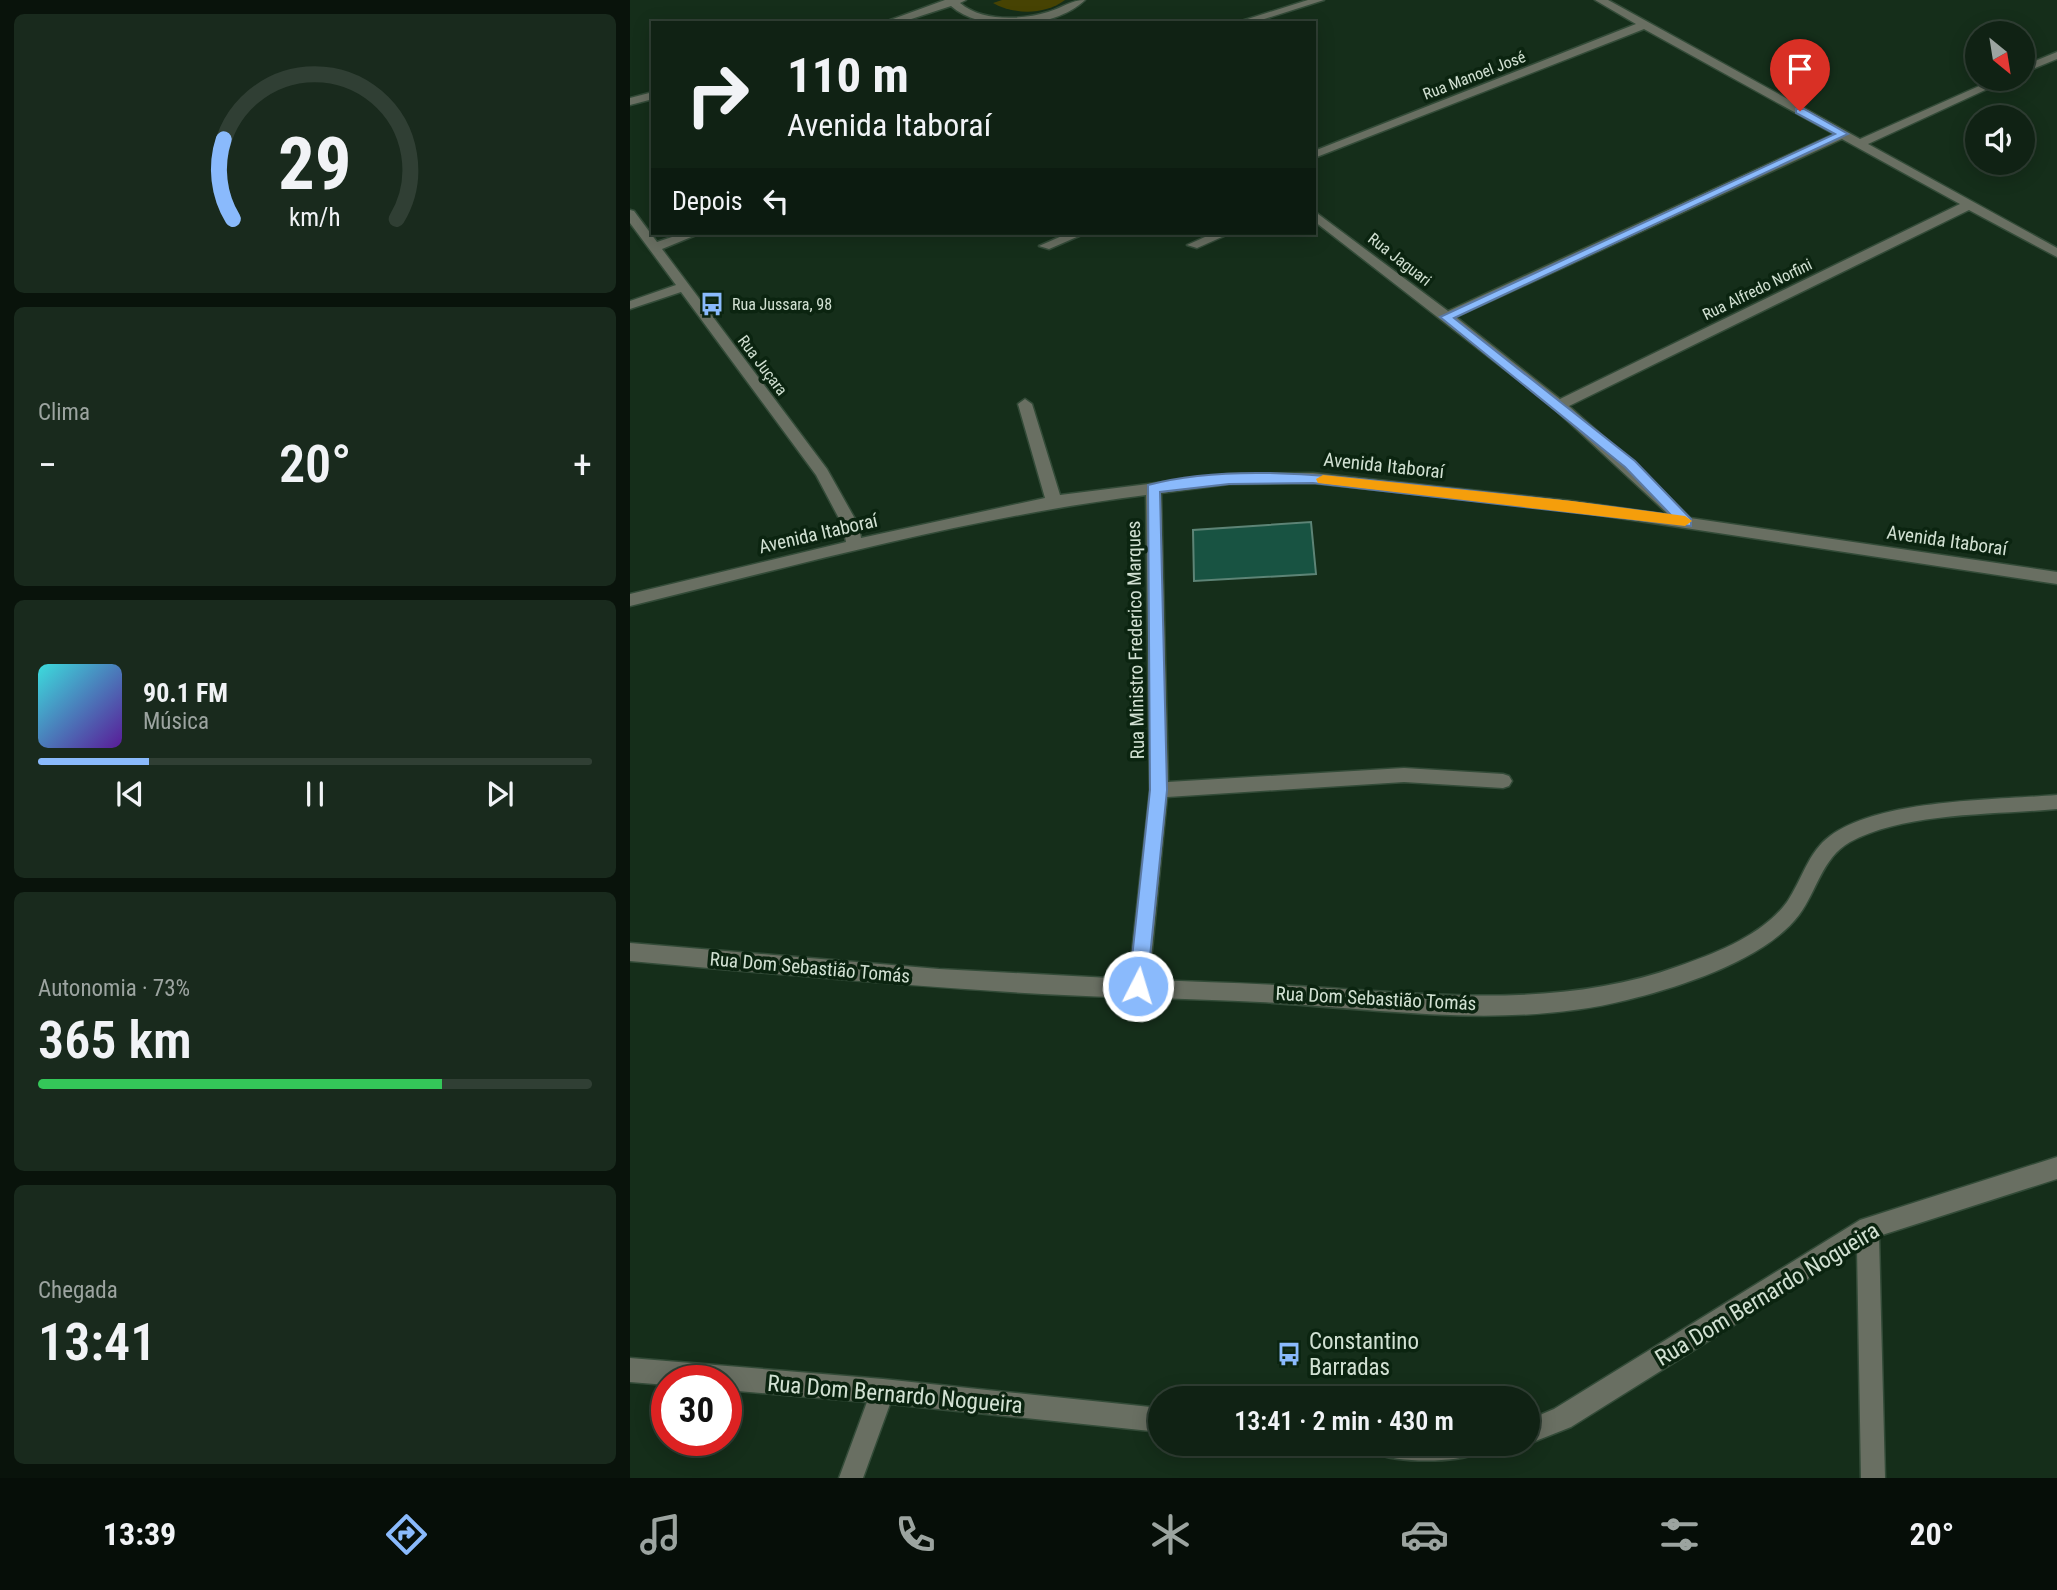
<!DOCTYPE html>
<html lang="pt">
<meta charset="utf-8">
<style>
:root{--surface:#102214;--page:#192a1d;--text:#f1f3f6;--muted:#9ca4a0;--line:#303f34;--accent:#8abafc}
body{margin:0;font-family:"Roboto Condensed",sans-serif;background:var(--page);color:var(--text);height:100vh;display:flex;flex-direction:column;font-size:26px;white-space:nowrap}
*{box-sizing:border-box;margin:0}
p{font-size:23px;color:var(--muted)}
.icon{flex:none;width:38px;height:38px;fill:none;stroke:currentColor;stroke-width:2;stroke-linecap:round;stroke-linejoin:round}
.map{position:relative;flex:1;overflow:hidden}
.details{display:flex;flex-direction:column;gap:14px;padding:14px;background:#09130b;width:630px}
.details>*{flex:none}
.top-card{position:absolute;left:21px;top:21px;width:665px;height:214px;border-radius:0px;box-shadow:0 4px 18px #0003,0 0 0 2px var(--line);background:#102214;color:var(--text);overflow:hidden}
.needle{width:46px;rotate:150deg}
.fabs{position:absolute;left:1335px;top:21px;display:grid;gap:14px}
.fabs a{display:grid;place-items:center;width:70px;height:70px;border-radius:50%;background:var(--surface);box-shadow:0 4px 18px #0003,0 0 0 2px var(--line);font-size:35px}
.speed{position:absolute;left:21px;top:1365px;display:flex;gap:14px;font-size:35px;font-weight:700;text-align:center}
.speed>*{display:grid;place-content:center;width:91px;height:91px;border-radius:50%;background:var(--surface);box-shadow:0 4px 18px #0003,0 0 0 2px var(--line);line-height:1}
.speed .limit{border:10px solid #d22;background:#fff;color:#111}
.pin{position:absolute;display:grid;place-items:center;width:60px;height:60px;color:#fff;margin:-72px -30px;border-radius:50% 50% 50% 0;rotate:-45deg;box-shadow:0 0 7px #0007}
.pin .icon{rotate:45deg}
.me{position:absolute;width:77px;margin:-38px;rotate:5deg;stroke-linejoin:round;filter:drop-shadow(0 0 5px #0008)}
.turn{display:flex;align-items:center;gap:24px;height:147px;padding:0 21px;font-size:32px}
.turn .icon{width:91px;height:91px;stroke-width:2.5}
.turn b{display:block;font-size:49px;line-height:60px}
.then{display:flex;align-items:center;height:66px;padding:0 21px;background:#0003;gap:14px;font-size:26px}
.big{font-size:52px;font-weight:600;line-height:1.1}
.details .widget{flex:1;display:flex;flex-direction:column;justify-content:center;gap:10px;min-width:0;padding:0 24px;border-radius:10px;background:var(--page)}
.details .dial{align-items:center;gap:0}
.dial svg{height:182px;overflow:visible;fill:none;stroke:var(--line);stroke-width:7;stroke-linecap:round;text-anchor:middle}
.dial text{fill:var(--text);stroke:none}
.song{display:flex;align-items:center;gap:21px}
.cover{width:84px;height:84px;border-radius:10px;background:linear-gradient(135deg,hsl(180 70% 55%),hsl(270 70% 35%))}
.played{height:7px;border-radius:4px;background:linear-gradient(90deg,var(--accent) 20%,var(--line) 20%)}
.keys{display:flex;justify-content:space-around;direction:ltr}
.heat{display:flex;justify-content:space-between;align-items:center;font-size:38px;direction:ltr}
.charge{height:10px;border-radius:5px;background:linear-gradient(90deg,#34c759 73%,var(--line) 0)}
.trip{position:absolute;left:518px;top:1386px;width:392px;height:70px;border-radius:35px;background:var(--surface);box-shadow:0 4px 18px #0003,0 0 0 2px var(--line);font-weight:600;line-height:70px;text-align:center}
.tabs{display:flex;height:112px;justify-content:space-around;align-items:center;background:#060e08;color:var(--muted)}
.tabs .icon{width:49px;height:49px}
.tabs .selected{color:var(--accent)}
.tabs b{font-size:32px;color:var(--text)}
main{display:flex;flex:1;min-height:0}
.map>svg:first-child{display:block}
.green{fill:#474303}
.building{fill:#185342;stroke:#5d8476;stroke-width:2}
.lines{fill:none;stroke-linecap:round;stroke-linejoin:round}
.minor-casing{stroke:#334b38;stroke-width:3}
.minor{fill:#696f62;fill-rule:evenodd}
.route{fill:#8abafc;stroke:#5a79a4;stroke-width:2}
.slow{fill:#f59e0b}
.labels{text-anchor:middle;stroke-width:7;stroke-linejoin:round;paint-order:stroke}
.far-street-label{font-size:16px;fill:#d2e1d3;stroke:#0b2410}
.far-poi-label{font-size:16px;fill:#d2e1d3;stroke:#0b2410;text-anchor:start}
.street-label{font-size:19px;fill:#d2e1d3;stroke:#0b2410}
.near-street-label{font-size:23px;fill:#d2e1d3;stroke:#0b2410}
.near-poi-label{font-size:23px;fill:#d2e1d3;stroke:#0b2410;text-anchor:start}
</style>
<main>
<section class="details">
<div class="widget dial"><svg viewBox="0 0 100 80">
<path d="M14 69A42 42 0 1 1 86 69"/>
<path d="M14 69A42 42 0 0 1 10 34" stroke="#8abafc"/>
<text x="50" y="56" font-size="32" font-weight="700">29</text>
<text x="50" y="72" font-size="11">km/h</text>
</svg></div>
<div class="widget"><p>Clima</p>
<div class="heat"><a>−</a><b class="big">20°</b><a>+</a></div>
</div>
<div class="widget">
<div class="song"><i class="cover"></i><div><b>90.1 FM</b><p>Música</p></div></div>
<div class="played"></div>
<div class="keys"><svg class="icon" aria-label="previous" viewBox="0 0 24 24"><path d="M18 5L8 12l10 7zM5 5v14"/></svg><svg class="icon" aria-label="pause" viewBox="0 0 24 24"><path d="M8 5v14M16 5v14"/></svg><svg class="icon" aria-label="next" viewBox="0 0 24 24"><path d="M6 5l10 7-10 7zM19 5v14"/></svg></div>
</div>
<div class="widget"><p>Autonomia · 73%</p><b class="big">365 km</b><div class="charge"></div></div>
<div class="widget"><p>Chegada</p><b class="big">13:41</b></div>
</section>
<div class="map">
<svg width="1427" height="1478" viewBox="0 0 1427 1478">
<rect width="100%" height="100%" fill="#152e1a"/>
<path class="green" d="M 372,0 L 435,0 C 415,15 384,15 363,3 Z"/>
<polygon class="building" points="681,522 686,574 564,581 563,530"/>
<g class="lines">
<g class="minor-casing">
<g id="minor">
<path d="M 315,0 L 336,0 L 330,3 C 352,22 392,20 418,12 C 432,8 441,0 455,0 C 425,29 353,34 321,6 L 269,23 L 252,23 Z"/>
<polygon points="678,0 694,0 622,23 605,23"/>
<path d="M 965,0 L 978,0 L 1230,139 L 1365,79 L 1379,79 L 1238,144 L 1427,248 L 1427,257 L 1339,210 L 939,406 L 1019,477 L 1060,518 L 1427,572 L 1427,584 L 942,511 L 683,483 L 599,484 L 531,493 L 538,782 L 774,768 L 873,774 L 879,776 L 882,781 L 879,786 L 873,788 L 774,782 L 537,797 L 519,980 C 579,982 638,984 698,988 C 816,996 936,1007 1049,966 C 1086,953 1133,935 1157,902 C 1172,880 1178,852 1200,836 C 1250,799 1365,800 1427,795 L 1427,809 C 1364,815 1276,812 1220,842 C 1192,858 1187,891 1169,915 C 1135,960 1050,987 997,1000 C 878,1030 750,1009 630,1002 C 557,998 485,998 412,994 C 274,986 137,973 0,961 L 0,943 L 309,969 L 499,979 L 520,790 L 516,495 C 341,517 171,564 0,606 L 0,594 L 216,542 L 213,526 L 186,475 L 51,292 L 0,309 L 0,301 L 46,285 L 0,223 L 0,210 L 4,211 L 27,242 L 54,233 L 71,233 L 32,249 L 197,469 L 229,526 L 231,538 L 415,498 L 388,404 L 395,399 L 402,404 L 430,495 L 599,474 L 683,473 L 942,501 L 1039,515 L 918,403 L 684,221 L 684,211 L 818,311 L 1204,134 L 1014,29 L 684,158 L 684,151 L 1006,24 ZM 1212,139 L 1330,204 L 930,399 L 826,317 Z"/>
<polygon points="1427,52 1427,59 1393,73 1393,66"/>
<polygon points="23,92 23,99 0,105 0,98"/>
<polygon points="439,233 456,233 419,249 409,246"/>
<polygon points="584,233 601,233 567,248 557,245"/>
<polygon points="1427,1157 1427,1179 1249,1236 1255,1478 1231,1478 1227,1248 941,1427 898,1444 897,1444 898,1420 924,1409 1230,1220"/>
<polygon points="0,1358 253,1379 530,1408 530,1432 260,1404 233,1478 209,1478 237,1402 96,1390 96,1381 37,1381 37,1385 0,1382"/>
<path d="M 741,1444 L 852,1444 L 849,1453 C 824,1463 769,1463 744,1453 Z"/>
</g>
</g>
<use href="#minor" class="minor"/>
</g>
<path class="route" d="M 1166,109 L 1174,109 L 1218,134 L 824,318 L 1005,461 L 1061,519 L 1061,526 L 683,483 L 599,484 L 530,492 L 537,790 L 517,986 L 515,992 L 502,992 L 499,986 L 520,790 L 518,485 C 599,463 705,476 788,485 C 873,494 957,503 1041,515 L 995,467 L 810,317 L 1205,134 L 1166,113 Z"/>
<polygon class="slow" points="693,475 942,501 1055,516 1062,521 1055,526 688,483 686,479"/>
<defs>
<g id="bus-bare" transform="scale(1.89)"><path d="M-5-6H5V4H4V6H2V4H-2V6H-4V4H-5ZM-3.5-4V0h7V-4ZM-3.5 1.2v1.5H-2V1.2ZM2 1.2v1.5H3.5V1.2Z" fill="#8abafc" stroke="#0b2410" stroke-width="2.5" paint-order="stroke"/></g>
</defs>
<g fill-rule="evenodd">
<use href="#bus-bare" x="82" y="304"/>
<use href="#bus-bare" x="659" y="1354"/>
</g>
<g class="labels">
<g class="far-street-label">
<text transform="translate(844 75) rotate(-21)" y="6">Rua Manoel José</text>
<text transform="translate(770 259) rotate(38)" y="6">Rua Jaguari</text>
<text transform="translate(1127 289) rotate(-26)" y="6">Rua Alfredo Norfini</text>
<text transform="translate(133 365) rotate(53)" y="6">Rua Juçara</text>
</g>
<g class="far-poi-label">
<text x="102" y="310">Rua Jussara, 98</text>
</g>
<g class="street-label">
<text transform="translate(754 465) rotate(6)" y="7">Avenida Itaboraí</text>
<text transform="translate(188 533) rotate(-13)" y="7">Avenida Itaboraí</text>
<text transform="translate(1317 540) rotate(8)" y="7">Avenida Itaboraí</text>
<text transform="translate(505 640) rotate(-91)" y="7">Rua Ministro Frederico Marques</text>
<text transform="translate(180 967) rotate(5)" y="7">Rua Dom Sebastião Tomás</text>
<text transform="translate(746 998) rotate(3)" y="7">Rua Dom Sebastião Tomás</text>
</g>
<g class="near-street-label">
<text transform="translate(1137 1294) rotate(-31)" y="8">Rua Dom Bernardo Nogueira</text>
<text transform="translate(265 1394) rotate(5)" y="8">Rua Dom Bernardo Nogueira</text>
</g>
<g class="near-poi-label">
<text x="679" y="1349">Constantino<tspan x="679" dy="26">Barradas</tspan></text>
</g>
</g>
</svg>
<div class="fabs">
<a><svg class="needle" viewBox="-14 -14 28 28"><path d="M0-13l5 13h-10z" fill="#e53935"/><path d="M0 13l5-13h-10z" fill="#9ca4a0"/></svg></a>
<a><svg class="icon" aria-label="sound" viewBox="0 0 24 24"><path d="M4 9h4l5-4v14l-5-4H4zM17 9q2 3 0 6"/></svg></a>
</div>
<div class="speed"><div class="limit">30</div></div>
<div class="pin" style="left:1170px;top:111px;background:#d93025"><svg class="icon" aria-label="arrive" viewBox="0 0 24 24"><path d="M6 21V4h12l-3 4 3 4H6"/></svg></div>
<svg class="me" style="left:508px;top:986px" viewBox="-20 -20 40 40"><circle r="17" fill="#8abafc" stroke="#fff" stroke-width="3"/><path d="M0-11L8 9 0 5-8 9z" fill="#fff"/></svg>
<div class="trip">13:41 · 2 min · 430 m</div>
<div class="top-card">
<div class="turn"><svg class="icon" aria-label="right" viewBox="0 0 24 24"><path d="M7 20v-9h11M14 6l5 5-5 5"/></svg><div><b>110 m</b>Avenida Itaboraí</div></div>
<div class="then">Depois<svg class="icon" aria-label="left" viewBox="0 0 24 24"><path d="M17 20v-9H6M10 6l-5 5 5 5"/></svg></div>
</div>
</div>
</main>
<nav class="tabs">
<b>13:39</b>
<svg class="icon selected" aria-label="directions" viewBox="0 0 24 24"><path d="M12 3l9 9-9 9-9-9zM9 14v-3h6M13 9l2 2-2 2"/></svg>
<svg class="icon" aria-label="music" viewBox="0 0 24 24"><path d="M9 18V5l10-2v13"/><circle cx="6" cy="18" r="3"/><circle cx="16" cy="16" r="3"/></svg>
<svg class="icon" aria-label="phone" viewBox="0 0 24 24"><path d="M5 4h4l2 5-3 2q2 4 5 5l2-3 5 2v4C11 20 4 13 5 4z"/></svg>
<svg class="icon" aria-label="climate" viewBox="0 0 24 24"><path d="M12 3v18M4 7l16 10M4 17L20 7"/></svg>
<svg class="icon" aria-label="car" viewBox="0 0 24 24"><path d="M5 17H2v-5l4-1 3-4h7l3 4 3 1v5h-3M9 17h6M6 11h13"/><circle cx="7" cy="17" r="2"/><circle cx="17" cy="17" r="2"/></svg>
<svg class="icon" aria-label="filters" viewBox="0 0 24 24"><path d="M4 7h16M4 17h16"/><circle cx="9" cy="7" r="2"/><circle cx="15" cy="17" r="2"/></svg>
<b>20°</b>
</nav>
